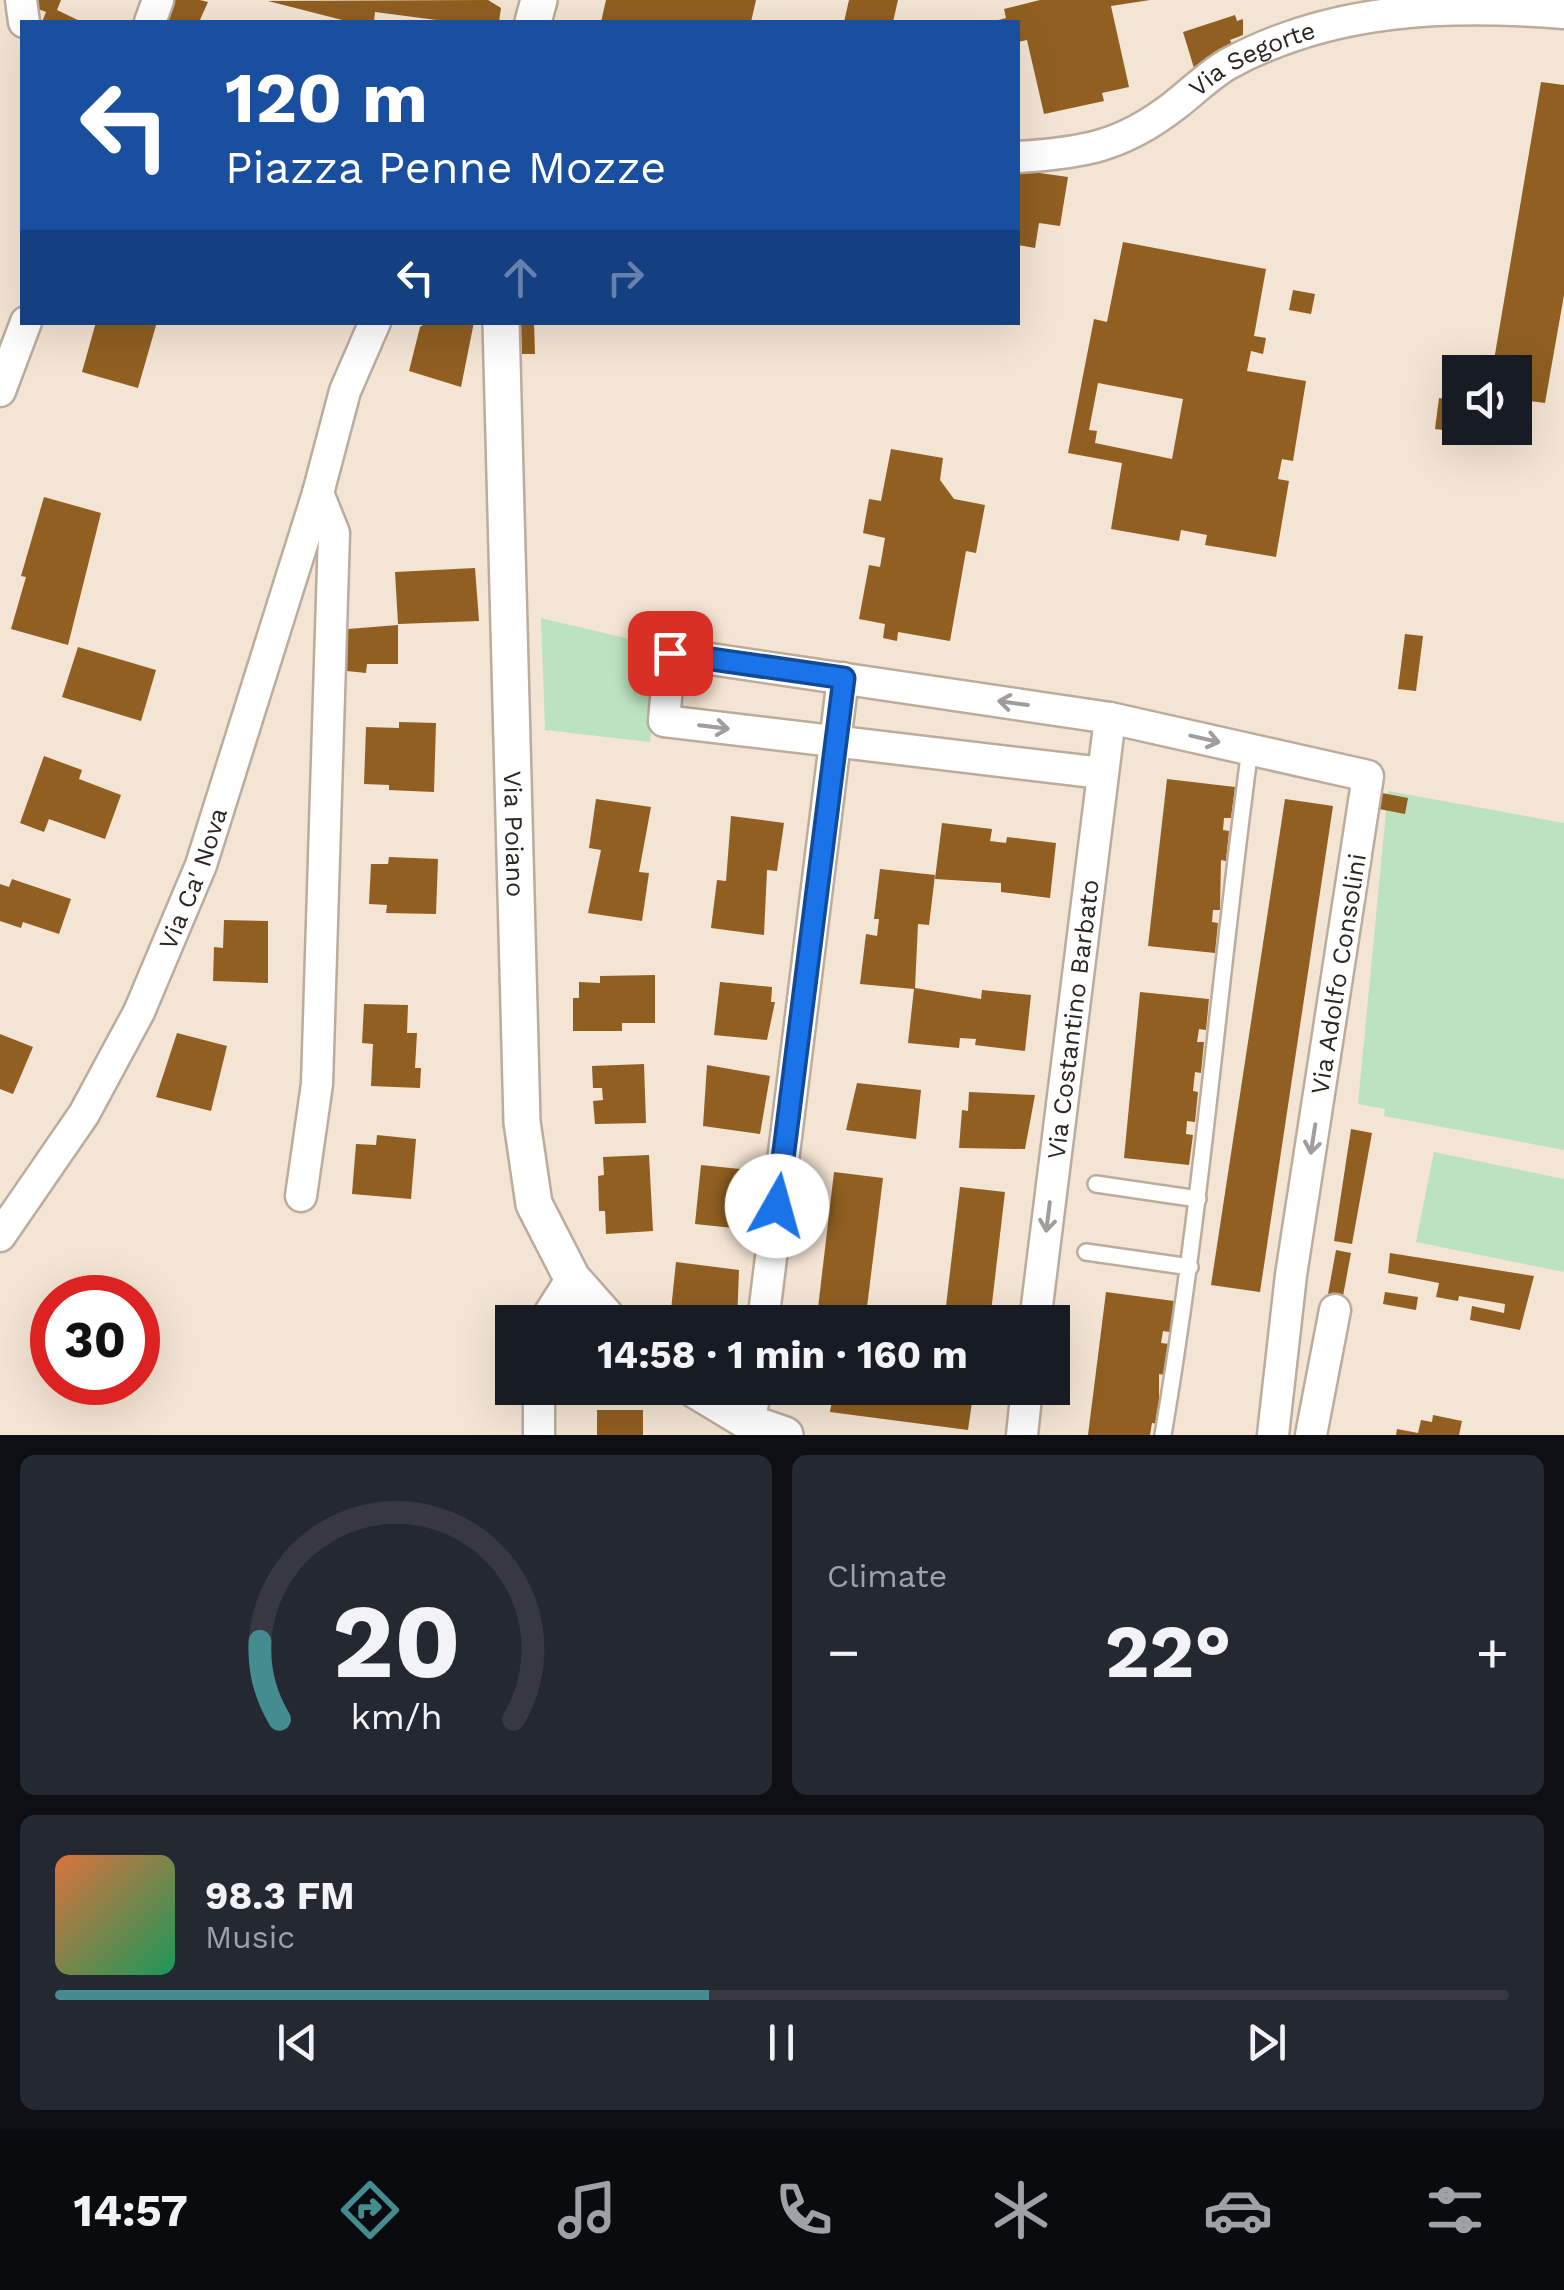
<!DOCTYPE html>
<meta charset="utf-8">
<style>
:root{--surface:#171b24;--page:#242831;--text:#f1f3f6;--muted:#9ea1a6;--line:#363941;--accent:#448c90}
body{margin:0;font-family:"Work Sans",sans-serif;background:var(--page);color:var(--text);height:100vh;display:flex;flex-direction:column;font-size:38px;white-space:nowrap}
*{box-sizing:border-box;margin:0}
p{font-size:32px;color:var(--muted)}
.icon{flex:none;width:55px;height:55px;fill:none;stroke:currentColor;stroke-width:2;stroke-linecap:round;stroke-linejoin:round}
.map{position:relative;height:1435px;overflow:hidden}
.side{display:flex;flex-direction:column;gap:20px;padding:20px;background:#0d0f14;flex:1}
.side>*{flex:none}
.guide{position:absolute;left:20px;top:20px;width:1000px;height:305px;border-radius:0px;box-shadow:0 10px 40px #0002;background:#1a4fa0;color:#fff;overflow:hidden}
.buttons{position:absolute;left:1442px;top:355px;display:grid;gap:20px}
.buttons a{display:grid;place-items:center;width:90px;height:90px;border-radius:0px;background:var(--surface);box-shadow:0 10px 40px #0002;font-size:50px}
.speed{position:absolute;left:30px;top:1275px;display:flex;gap:20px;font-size:50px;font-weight:700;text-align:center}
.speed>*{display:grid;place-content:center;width:130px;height:130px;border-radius:50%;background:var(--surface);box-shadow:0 10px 40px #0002;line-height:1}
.speed .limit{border:15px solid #d22;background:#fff;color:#111}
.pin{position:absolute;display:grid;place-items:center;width:85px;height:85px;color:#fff;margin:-42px;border-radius:20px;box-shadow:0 5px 15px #0006}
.me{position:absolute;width:110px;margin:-55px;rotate:7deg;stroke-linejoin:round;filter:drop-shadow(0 0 8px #0008)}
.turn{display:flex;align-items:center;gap:35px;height:210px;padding:0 40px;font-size:45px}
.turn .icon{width:130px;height:130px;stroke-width:2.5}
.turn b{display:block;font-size:70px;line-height:85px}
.lanes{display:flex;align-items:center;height:95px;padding:0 40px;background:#0003;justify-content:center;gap:50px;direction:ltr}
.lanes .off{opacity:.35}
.big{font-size:75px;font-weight:700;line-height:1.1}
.side .tile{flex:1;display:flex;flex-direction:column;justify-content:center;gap:15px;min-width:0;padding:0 35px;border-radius:15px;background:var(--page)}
.side .dial{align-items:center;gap:0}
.dial svg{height:260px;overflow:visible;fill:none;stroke:var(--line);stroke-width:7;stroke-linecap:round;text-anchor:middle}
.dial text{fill:var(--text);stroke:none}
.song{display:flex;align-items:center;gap:30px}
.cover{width:120px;height:120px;border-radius:15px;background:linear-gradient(135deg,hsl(20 70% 55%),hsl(150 70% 35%))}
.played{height:10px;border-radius:5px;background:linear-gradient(90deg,var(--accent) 45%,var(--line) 45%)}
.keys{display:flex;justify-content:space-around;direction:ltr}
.heat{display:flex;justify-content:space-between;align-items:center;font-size:55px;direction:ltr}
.side .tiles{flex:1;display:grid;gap:20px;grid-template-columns:1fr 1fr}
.tile:last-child{grid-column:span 2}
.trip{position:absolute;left:495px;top:1305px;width:575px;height:100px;border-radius:0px;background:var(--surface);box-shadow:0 10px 40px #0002;font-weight:700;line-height:100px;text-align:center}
.dock{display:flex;height:160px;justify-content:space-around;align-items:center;background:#090b0e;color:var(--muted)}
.dock .icon{width:70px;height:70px}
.dock .on{color:var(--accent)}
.dock b{font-size:45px;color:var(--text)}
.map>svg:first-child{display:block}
.green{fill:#bce3bf}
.building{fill:#905f21;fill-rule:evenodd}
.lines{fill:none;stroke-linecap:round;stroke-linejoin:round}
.service-casing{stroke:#bbac9c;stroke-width:20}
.minor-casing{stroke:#bbac9c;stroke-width:35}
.tertiary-casing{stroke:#bbac9c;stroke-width:40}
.service{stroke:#fff;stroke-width:15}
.minor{stroke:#fff;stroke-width:30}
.tertiary{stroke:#fff;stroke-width:35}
.oneway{stroke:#a09d9b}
.route-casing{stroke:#114b97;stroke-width:25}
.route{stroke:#1a73e8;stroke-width:18}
.labels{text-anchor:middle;stroke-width:10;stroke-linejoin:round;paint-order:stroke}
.street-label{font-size:25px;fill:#2c2620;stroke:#fff}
</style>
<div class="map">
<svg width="1564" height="1435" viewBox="0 0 1564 1435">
<rect width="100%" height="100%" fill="#f4e4d3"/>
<g class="green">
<polygon points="541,618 659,646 650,742 545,730"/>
<polygon points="1388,791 1564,823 1564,1150 1384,1116 1385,1109 1358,1104"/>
<polygon points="1434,1152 1564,1179 1564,1272 1416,1242"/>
</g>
<g class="building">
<polygon points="30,0 61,0 57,10 82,22 42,22 46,12 28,5"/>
<polygon points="174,0 200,0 208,2 199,22 163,22"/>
<polygon points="488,0 501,8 499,22 452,22 375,12 374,22 350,22 268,1"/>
<polygon points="606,0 756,0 751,22 601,22"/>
<polygon points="849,0 898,0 893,22 844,22"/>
<polygon points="1040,0 1150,0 1111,6 1129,87 1102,93 1104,101 1044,114 1027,40 1018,42 1018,22 995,21 1006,18 1004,9"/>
<polygon points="1235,15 1237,21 1243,19 1243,35 1230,40 1232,44 1194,68 1183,32"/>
<polygon points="1541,82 1564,85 1564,295 1545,403 1515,399 1515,372 1492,372"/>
<polygon points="1018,170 1068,177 1060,226 1039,223 1035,248 1018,245"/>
<path d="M 1123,242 L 1266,269 L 1254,336 L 1266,338 L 1263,354 L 1251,351 L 1247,371 L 1306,381 L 1293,461 L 1282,459 L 1278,479 L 1289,481 L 1276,557 L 1205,545 L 1207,535 L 1181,530 L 1179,541 L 1111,529 L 1122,463 L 1068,453 L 1094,319 L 1107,322 ZM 1098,383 L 1183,399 L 1172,459 L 1095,443 L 1097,431 L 1089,430 Z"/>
<polygon points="1293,290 1315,294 1311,314 1289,310"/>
<polygon points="96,322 157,322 138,388 82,372"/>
<polygon points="427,322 474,322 461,387 409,371 420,327"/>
<polygon points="521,322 534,322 535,354 522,354"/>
<polygon points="1439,398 1460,401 1458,432 1435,429"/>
<polygon points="891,449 943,458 940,480 954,499 985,505 976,553 966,551 950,641 898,632 897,641 883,638 885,624 859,619 869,565 880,567 885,538 863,533 869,499 881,501"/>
<polygon points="44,497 101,513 68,645 11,629 26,577 21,576"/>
<polygon points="475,568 479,621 398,624 395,572"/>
<polygon points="398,625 398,664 367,664 366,673 347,671 348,629"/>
<polygon points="1405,634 1423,636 1416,691 1398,689"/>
<polygon points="78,647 156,670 141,721 62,697"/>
<polygon points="399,722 436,723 434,792 389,790 389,785 364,784 366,727 399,728"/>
<polygon points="44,756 82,770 79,779 121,795 105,839 49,819 44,832 20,823"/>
<polygon points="1167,779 1235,787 1231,818 1224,818 1223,830 1229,831 1226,861 1221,860 1220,910 1213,910 1212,922 1218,923 1215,953 1148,946"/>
<polygon points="1382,793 1408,798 1405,814 1379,809"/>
<polygon points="596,799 651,807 639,872 649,873 642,921 588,913 601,850 589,848"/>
<polygon points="1285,799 1333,806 1260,1292 1211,1285"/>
<polygon points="731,816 784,823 777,871 767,870 764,935 711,928 717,880 726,881"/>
<polygon points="942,823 992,829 990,841 1006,843 1007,837 1056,843 1050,898 1001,892 1001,883 935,879"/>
<polygon points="389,857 438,859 436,914 386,913 387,905 369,904 371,864 388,864"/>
<polygon points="880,869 935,875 929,925 918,924 915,988 981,999 982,990 1031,995 1025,1051 975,1045 976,1039 960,1038 959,1048 908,1043 914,989 860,984 866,934 877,936 879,919 874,919"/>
<polygon points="12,879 71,899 59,934 23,922 21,928 0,921 0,884 9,887"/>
<polygon points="224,920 268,921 268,983 213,981 214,947 223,948"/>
<polygon points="655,975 655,1023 622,1023 622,1031 573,1031 573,998 579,998 579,982 600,983 600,976"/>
<polygon points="720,982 772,987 771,1002 775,1002 767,1040 714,1035"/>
<polygon points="1140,992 1209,999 1206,1030 1199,1029 1197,1042 1204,1042 1201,1073 1195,1072 1193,1091 1198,1092 1195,1122 1187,1121 1186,1134 1193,1135 1189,1165 1124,1158"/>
<polygon points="364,1004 408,1005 407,1033 417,1033 415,1068 421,1068 420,1088 371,1086 373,1044 362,1043"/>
<polygon points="177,1033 227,1046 211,1111 156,1097"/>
<polygon points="0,1034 33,1047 13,1094 0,1089"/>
<polygon points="644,1064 646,1123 595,1124 593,1101 603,1100 602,1088 593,1088 592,1066"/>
<polygon points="707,1065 770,1076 760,1134 703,1126"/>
<polygon points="857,1083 921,1090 916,1139 846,1130"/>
<polygon points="969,1092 1035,1095 1025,1149 959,1148 962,1110 968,1111"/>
<polygon points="1351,1129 1372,1133 1352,1244 1334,1241"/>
<polygon points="377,1135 416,1139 411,1199 352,1194 356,1144 376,1145"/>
<polygon points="649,1155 653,1231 606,1234 605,1211 599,1211 598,1176 604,1175 603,1157"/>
<polygon points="701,1165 750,1170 747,1194 757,1195 753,1230 695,1224"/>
<polygon points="834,1172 883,1178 866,1315 818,1308"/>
<polygon points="960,1187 1005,1192 991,1312 946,1306"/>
<polygon points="1336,1250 1351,1253 1343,1296 1328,1294"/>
<polygon points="1390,1253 1534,1276 1520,1330 1470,1320 1472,1306 1504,1313 1505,1304 1459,1296 1458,1301 1436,1297 1439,1283 1388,1273"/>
<polygon points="676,1262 739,1270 737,1322 694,1322 695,1313 671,1310"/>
<polygon points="1106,1292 1174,1301 1170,1332 1163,1331 1161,1343 1169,1344 1165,1375 1159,1374 1159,1424 1152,1423 1150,1435 1088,1435"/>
<polygon points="1385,1292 1418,1297 1416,1310 1383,1304"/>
<polygon points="834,1388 974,1388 968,1430 830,1412"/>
<rect x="597" y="1410" width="46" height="25"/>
<polygon points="1433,1415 1462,1421 1459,1435 1396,1435 1397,1429 1418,1433 1421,1420 1432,1422"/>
</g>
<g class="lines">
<g class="service-casing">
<g id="service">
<polyline points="1096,1184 1198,1199"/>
<polyline points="1086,1252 1190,1267"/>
<path d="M 1163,1435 C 1202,1207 1219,978 1250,749"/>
</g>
</g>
<g class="minor-casing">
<g id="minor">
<polyline points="21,0 24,22"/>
<polyline points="150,22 158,0"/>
<path id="s1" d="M 1018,157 C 1082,153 1121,147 1174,106 C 1191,93 1209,75 1228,64 C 1333,7 1448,4 1564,13"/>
<polyline points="0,391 26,322"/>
<polyline points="1102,773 664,721 670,653 1110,718 1368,776 1291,1275 1273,1435"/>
<polyline points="301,1196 317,1084 334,533 318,493"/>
<path id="s2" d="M 0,1236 L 84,1114 L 139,1012 L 201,865 L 318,493 L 345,391 L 375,322"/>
<polyline points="544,1322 572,1278"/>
<polyline points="763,1322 843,678"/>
<path id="s3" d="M 1035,1322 L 1110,718"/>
<polyline points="539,1388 539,1435"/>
<polyline points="750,1423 755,1388"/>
<polyline points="1022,1435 1027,1388"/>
<polyline points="1311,1435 1335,1310"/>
</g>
</g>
<g class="tertiary-casing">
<g id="tertiary">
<polyline points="533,22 539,0"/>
<path id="s4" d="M 501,322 L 522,1122 L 534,1204 L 572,1278 L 611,1322"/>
<polyline points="692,1388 750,1423 785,1435"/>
</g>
</g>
<use href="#service" class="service"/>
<use href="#minor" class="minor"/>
<use href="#tertiary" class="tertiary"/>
</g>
<defs><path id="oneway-shaft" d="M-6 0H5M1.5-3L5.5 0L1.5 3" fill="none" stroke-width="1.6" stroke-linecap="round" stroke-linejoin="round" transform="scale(2.5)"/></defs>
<g class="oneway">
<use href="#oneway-shaft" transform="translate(1013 703) rotate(-172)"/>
<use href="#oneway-shaft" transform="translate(714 727) rotate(7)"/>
<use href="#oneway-shaft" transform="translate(1205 739) rotate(13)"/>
<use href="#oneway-shaft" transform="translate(1313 1139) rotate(99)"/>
<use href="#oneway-shaft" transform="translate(1048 1217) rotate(97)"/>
</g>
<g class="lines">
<g class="route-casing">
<polyline id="route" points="670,653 844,678 777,1206"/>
</g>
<use href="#route" class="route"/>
</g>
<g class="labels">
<g class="street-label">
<text dy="9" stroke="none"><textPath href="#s1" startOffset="260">Via Segorte</textPath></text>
<text dy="9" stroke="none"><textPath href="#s4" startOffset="512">Via Poiano</textPath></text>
<text dy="9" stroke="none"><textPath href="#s2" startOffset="408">Via Ca' Nova</textPath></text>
<text transform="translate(1338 974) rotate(-81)" y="9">Via Adolfo Consolini</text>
<text dy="9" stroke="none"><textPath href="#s3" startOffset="305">Via Costantino Barbato</textPath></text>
</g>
</g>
</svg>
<div class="buttons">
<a><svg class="icon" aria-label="sound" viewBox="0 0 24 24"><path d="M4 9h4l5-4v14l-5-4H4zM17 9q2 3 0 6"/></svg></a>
</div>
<div class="speed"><div class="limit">30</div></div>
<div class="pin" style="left:670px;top:653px;background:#d93025"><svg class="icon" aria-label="arrive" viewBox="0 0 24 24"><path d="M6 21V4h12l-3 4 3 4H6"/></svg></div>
<svg class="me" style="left:777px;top:1206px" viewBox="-20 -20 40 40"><circle r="19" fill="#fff"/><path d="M0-13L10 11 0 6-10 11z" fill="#1a73e8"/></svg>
<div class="trip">14:58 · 1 min · 160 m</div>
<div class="guide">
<div class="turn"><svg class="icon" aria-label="left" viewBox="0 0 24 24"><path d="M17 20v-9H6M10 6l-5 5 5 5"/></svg><div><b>120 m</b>Piazza Penne Mozze</div></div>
<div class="lanes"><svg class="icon" aria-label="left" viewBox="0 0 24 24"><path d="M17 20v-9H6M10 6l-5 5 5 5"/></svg><svg class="icon off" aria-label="ahead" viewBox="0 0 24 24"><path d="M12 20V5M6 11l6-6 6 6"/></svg><svg class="icon off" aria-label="right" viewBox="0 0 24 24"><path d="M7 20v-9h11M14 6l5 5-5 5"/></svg></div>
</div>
</div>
<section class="side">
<div class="tiles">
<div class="tile dial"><svg viewBox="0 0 100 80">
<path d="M14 69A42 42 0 1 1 86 69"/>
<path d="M14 69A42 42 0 0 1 8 45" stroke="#448c90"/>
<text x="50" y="56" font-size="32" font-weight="700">20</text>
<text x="50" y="72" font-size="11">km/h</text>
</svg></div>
<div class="tile"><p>Climate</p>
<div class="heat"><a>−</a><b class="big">22°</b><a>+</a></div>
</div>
<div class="tile">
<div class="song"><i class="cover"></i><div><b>98.3 FM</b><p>Music</p></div></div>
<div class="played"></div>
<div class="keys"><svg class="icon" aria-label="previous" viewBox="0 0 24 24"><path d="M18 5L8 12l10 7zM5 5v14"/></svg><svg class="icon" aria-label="pause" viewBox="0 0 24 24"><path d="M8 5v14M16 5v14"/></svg><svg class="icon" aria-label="next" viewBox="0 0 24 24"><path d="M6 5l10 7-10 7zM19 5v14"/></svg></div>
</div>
</div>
</section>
<nav class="dock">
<b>14:57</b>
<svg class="icon on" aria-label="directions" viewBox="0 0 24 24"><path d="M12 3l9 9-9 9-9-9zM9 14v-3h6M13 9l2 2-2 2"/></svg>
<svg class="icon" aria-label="music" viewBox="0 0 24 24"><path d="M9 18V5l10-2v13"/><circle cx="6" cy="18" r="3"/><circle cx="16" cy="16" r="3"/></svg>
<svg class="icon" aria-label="phone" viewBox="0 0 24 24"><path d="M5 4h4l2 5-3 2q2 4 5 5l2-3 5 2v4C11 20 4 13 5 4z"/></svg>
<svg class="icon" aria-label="climate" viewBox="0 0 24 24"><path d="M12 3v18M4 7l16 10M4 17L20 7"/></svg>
<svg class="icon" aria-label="car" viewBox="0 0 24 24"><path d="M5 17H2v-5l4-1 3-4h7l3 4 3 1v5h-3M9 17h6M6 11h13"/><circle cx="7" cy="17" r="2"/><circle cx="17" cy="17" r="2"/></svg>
<svg class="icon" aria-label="filters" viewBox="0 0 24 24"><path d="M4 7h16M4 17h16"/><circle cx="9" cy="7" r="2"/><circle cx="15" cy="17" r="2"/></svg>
</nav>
